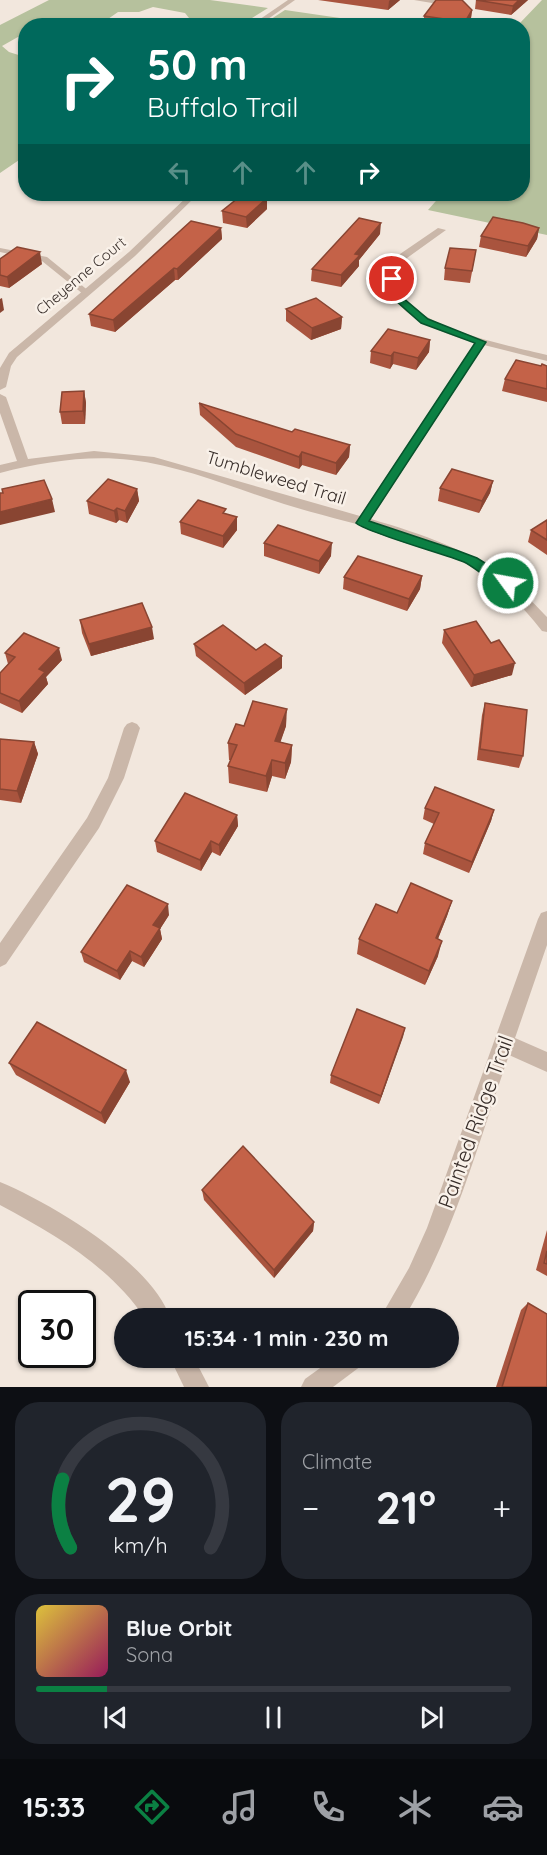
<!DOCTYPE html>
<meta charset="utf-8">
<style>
:root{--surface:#171b24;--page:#20242c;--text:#f1f3f6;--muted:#9ea1a6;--line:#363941;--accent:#0b8043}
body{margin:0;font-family:Quicksand,sans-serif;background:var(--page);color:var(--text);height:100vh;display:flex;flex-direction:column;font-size:22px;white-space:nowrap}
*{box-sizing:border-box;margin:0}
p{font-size:20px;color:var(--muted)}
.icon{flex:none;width:33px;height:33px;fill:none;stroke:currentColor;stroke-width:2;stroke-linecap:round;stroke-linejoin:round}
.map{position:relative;height:1387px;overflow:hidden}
.details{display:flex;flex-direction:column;gap:15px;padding:15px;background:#0d0f14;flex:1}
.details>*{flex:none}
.banner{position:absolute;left:18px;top:18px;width:512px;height:183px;border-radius:24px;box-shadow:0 2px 4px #0004;background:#00695c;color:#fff;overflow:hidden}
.speed{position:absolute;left:18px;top:1290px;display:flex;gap:12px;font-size:30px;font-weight:700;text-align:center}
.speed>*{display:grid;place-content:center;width:78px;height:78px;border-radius:50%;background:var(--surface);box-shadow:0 2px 4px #0004;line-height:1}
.speed .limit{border:3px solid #111;border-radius:9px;background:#fff;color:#111}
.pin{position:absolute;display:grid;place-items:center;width:51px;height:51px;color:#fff;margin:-26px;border:3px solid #fff;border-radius:50%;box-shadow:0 2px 6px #0007}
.me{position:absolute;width:66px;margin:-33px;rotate:302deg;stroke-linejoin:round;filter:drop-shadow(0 0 4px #0008)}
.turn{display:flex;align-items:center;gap:21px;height:126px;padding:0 30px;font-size:27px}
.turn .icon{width:78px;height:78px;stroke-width:2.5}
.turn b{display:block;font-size:42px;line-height:51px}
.lanes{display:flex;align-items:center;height:57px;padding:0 30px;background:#0003;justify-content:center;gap:30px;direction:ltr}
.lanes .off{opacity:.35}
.big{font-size:45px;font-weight:700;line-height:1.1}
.details .tile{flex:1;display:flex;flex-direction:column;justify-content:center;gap:9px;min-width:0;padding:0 21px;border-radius:24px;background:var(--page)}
.details .dial{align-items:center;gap:0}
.dial svg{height:156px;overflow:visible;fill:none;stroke:var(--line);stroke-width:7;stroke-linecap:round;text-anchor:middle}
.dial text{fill:var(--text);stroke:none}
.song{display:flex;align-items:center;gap:18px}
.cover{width:72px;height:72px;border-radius:9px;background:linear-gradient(135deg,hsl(50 70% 55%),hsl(330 70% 35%))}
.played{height:6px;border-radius:3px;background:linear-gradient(90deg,var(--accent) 15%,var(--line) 15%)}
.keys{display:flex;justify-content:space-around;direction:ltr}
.heat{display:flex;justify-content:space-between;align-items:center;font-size:33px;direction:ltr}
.details .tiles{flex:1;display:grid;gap:15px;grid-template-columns:1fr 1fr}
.tile:last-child{grid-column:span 2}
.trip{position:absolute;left:114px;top:1308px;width:345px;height:60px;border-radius:30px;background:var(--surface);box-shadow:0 2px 4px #0004;font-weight:700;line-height:60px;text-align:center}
.tabs{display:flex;height:96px;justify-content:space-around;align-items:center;background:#090b0e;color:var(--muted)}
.tabs .icon{width:42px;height:42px}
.tabs .active{color:var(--accent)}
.tabs b{font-size:27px;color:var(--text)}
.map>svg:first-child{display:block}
.green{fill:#b6c19d}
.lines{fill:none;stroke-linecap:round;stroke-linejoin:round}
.service{fill:#cab7a9;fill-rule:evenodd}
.minor{fill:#cab7a9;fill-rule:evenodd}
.wall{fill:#a9543e}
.shaded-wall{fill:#894532}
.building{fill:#c46248;stroke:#894532;stroke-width:1.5}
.route{fill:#0b8043;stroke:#07532c;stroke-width:1.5}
.labels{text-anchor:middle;stroke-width:5;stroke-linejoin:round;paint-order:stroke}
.far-street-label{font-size:15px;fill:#372d29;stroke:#f9f1e9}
.street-label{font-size:18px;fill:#372d29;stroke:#f9f1e9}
.near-street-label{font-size:21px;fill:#372d29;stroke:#f9f1e9}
</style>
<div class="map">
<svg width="547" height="1387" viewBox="0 0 547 1387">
<rect width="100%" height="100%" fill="#f2e7dd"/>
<g class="green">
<polygon points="49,0 210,0 268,8 241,25 204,25 193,23 185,13 153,7 139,12 118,12 108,19 131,25 26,26 25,33 2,46 9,52 25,57 25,156 0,173 0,25"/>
<polygon points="542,0 547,0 547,235 428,210 442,194 522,194 522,26 486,25 492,20 519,24"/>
<polygon points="285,10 388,25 262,25"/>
</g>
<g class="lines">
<polygon class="service" points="0,248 47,257 90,292 83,294 42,261 0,252"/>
<g class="minor">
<polygon points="288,0 295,0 258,26 250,26"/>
<polygon points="414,0 463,0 444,5"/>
<polygon points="190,194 197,195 135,256 17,357 11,366 6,387 0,390 0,368 9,353 129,252"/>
<path d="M 438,228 L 446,230 L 407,258 L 398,282 C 400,287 402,294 405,299 C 428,330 510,346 547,355 L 547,361 L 484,345 L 371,519 C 439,539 495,559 544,614 L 547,617 L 547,632 L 542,631 C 527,612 511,594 491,579 C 432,537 351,525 284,504 C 233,488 183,466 131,460 C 87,455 43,462 0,473 L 0,465 L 17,461 L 0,413 L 0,394 L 6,397 L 28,459 L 94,451 L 154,457 L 360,516 L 475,343 C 452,336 408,321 396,300 C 392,294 391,287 388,282 L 400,254 Z"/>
<polygon points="132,722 137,724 140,728 124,778 99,828 6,964 0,967 0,943 87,818 108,778 124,728 127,724"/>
<path d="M 547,911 L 547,945 L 515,1038 L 547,1052 L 547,1072 L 509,1055 C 478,1144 453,1238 404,1318 L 380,1318 L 409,1268 L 427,1228 L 538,919 L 541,913 Z"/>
<path d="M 0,1182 C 51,1203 153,1264 170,1318 L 145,1318 C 108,1265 56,1235 0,1205 Z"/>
<polygon points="170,1358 194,1358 209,1387 184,1387"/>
<polygon points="334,1358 365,1358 361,1366 333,1387 301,1387 305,1379"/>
</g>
</g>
<g class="wall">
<polygon points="318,0 400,0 388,10"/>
<polygon points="476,0 528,0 511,15 475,9"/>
<polygon points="472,10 471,18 467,26 430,26 424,25 424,16"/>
<polygon points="267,209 247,228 223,223 222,211"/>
<polygon points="221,228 222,239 178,280 175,280 115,332 91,326 89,314"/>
<polygon points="539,228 537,239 526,257 479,247 481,236"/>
<polygon points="380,234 359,260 359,266 341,287 311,281 312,269"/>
<polygon points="476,250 470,283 444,280 445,268"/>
<polygon points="0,259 42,264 9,288 0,286"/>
<polygon points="286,309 342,317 341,329 311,340 286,321"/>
<polygon points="430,340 429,352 416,370 393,364 390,369 370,363 371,351"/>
<polygon points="547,366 547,402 502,391 505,379"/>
<polygon points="84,391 86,403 85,424 62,424 60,412"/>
<polygon points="199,403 292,432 350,445 349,457 336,475 302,465 299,469 236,447 200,415"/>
<polygon points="493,481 490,493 479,513 438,501 440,488"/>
<polygon points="137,489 139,501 127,523 119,520 116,523 89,514 87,501"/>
<polygon points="547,520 547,555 528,542 531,530"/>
<polygon points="180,522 237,530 223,548 181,534"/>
<polygon points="264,543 331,556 319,574 264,556"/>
<polygon points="422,576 420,589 407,611 343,589 344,577"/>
<polygon points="80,620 154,639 91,656 82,633"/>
<polygon points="444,630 512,675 471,687 442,643"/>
<polygon points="194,644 256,650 282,668 245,695 196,656"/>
<polygon points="5,653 62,660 46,677 48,684 22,713 0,703 0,673 8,664"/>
<polygon points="485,703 523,756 519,768 477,760 482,715"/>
<polygon points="244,726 286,726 280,742 292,745 291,762 285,779 272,776 267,792 229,783 228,766 231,760 229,760 228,743"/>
<polygon points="0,739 34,742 38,754 21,803 0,800"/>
<polygon points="425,808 494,810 491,821 469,873 423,854 425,843 434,824 423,819"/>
<polygon points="237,815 238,826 220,856 212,852 201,871 157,852 155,841"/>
<polygon points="452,901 447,916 438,939 438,956 425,985 357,954 359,939 397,913"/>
<polygon points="169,915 160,929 162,939 144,967 132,961 120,980 84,962 81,952"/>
<polygon points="405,1028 379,1104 330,1083 331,1075"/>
<polygon points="9,1063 130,1082 105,1124 16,1075"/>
<polygon points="202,1190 314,1222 313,1231 274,1278 204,1200"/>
<polygon points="547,1230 547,1276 536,1270"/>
<polygon points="528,1303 547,1387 496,1387 521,1310"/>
</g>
<g class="shaded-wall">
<polygon points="390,0 400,0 388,10 389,1"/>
<polygon points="519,0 528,0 511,15 513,6"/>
<polygon points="472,10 471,18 467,26 465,26 465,22"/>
<polygon points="267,198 267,209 247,228 246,217"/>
<polygon points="381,223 380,234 359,260 359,266 341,287 341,275 355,254"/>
<polygon points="221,228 222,239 178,280 177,269"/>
<polygon points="539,228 537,239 526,257 528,246"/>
<polygon points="40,252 42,264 9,288 7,277"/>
<polygon points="174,268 175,280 115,332 113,320"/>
<polygon points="2,298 4,310 0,313 0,299"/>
<polygon points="342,317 341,329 311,340 312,328"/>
<polygon points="430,340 429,352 416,370 418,358"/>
<polygon points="394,352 393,364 390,369 391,356"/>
<polygon points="84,391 86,403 85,424 83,411"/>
<polygon points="350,445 349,457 336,475 336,463"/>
<polygon points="302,452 302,465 299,469 299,457"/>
<polygon points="493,481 490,493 479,513 482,501"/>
<polygon points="137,489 139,501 127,523 125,511"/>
<polygon points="52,499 55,512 0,525 0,512"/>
<polygon points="117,508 119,520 116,523 114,511"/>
<polygon points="237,517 237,530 223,548 223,536"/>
<polygon points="332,543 331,556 319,574 319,561"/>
<polygon points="422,576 420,589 407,611 409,599"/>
<polygon points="152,627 154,639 91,656 89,644"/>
<polygon points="59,648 62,660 46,677 48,684 22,713 19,701 39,669"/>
<polygon points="282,656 282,668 245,695 244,683"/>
<polygon points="515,663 512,675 471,687 474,675"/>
<polygon points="287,709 286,726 275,758 275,741"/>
<polygon points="34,742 38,754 21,803 17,791"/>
<polygon points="292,745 291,762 285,779 285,763"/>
<polygon points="272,760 272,776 267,792 266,776"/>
<polygon points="494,810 491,821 469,873 472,862"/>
<polygon points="237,815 238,826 220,856 219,845"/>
<polygon points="211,841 212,852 201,871 200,860"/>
<polygon points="452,901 447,916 432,953 436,938"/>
<polygon points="168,904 169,915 160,929 162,939 144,967 141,957 153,925"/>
<polygon points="442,941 438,956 425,985 429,971"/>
<polygon points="130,951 132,961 120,980 117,971"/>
<polygon points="405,1028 403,1037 379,1104 381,1096"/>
<polygon points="126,1070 130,1082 105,1124 101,1113"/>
<polygon points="314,1222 313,1231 274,1278 274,1270"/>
</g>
<g class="building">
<polygon points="436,0 462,0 472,10 465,22 424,16"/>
<polygon points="476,0 519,0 513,6"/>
<polygon points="243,194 267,198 246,217 222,211"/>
<polygon points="493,217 523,223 539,228 528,246 481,236"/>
<polygon points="359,218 381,223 355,254 360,255 341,275 312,269"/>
<polygon points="191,221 221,228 177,269 174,268 113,320 89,314"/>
<polygon points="17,247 40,252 7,277 0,275 0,259"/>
<polygon points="450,248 476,250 472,271 445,268"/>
<polygon points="316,298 342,317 312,328 286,309"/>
<polygon points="388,329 430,340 418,358 394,352 391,356 371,351"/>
<polygon points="516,360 541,366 542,364 547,366 547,389 505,379"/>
<polygon points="84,391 83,411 60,412 62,392"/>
<polygon points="199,403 292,432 295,429 350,445 336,463 302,452 299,457 236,434"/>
<polygon points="452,469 493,481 482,501 440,488"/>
<polygon points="108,479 137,489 125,511 117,508 114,511 87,501"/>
<polygon points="44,480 52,499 0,512 0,493 3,493 2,489"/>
<polygon points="198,500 226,509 223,513 237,517 223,536 180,522"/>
<polygon points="547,520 547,540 531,530"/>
<polygon points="278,525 332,543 319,561 264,543"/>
<polygon points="358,556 422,576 409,599 344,577"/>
<polygon points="142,603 152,627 89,644 80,620"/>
<polygon points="476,621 491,643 499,640 515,663 474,675 444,630"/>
<polygon points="223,625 256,650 265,644 282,656 244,683 194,644"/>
<polygon points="24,633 59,648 39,669 45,672 19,701 0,693 0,673 15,657 5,653"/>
<polygon points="253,701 287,709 275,741 292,745 285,763 272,760 266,776 228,766 237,745 228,743 236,724 244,726"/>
<polygon points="485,703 527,710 523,756 480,749"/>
<polygon points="0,739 34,742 17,791 0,789"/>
<polygon points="435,787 494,810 472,862 425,843 439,813 425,808"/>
<polygon points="185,793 237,815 219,845 211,841 200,860 155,841"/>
<polygon points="411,883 452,901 436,938 442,941 429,971 359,939 376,904 397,913"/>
<polygon points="127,885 168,904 153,925 160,928 141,957 130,951 117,971 81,952"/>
<polygon points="357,1009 405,1028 381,1096 331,1075"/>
<polygon points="37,1022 126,1070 101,1113 9,1063"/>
<polygon points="243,1146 314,1222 274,1270 202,1190"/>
<polygon points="547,1251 547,1264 544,1263"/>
<polygon points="528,1303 547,1314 547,1387 502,1387"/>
</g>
<path class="route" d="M 392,276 L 397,279 L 402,297 L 428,319 L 486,342 L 369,521 L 456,550 L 477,558 L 512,580 L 512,586 C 498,590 477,568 464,562 C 444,554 365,532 356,523 L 475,343 L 421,323 L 395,300 L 388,279 Z"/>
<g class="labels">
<g class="far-street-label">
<text transform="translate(81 276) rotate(-40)" y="5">Cheyenne Court</text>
</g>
<g class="street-label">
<text transform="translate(276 478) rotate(17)" y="6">Tumbleweed Trail</text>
</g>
<g class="near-street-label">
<text transform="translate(476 1122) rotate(-70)" y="7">Painted Ridge Trail</text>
</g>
</g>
</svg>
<div class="speed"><div class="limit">30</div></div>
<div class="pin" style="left:392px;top:279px;background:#d93025"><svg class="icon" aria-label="arrive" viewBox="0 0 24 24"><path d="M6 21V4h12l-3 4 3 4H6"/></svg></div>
<svg class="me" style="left:508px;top:583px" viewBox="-20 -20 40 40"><circle r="17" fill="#0b8043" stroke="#fff" stroke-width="3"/><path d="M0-11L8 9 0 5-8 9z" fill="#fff"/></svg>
<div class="trip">15:34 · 1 min · 230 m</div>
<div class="banner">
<div class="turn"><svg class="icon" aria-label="right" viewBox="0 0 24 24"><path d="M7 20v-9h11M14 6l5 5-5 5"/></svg><div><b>50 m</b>Buffalo Trail</div></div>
<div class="lanes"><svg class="icon off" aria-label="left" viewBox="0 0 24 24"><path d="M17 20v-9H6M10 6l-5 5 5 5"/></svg><svg class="icon off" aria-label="ahead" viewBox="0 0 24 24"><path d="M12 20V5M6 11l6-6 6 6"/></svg><svg class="icon off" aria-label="ahead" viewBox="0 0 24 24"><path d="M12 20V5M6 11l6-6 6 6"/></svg><svg class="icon" aria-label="right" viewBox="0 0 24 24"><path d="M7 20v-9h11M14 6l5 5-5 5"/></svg></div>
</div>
</div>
<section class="details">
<div class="tiles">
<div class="tile dial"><svg viewBox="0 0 100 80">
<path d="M14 69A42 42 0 1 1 86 69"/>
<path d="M14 69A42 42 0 0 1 10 34" stroke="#0b8043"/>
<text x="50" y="56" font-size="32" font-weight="700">29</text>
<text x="50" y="72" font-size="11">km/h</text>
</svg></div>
<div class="tile"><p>Climate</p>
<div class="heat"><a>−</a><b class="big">21°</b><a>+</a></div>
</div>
<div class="tile">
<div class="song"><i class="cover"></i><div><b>Blue Orbit</b><p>Sona</p></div></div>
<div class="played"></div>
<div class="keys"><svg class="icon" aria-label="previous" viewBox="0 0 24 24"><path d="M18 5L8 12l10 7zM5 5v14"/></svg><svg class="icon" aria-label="pause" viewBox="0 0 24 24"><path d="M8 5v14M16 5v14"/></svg><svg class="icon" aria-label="next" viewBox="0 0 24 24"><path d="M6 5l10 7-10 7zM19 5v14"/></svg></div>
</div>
</div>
</section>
<nav class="tabs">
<b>15:33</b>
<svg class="icon active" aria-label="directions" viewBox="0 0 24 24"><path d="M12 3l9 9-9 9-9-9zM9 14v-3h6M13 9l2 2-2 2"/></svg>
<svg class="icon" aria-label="music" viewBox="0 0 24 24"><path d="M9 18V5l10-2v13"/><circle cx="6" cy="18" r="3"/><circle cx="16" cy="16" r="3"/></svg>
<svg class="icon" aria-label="phone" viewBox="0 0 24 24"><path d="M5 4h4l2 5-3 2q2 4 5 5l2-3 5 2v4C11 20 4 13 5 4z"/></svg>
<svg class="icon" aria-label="climate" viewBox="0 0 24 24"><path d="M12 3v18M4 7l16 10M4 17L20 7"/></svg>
<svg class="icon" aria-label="car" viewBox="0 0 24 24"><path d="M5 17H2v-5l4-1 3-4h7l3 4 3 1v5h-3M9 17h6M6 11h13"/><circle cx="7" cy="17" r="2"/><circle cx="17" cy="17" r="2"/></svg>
</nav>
